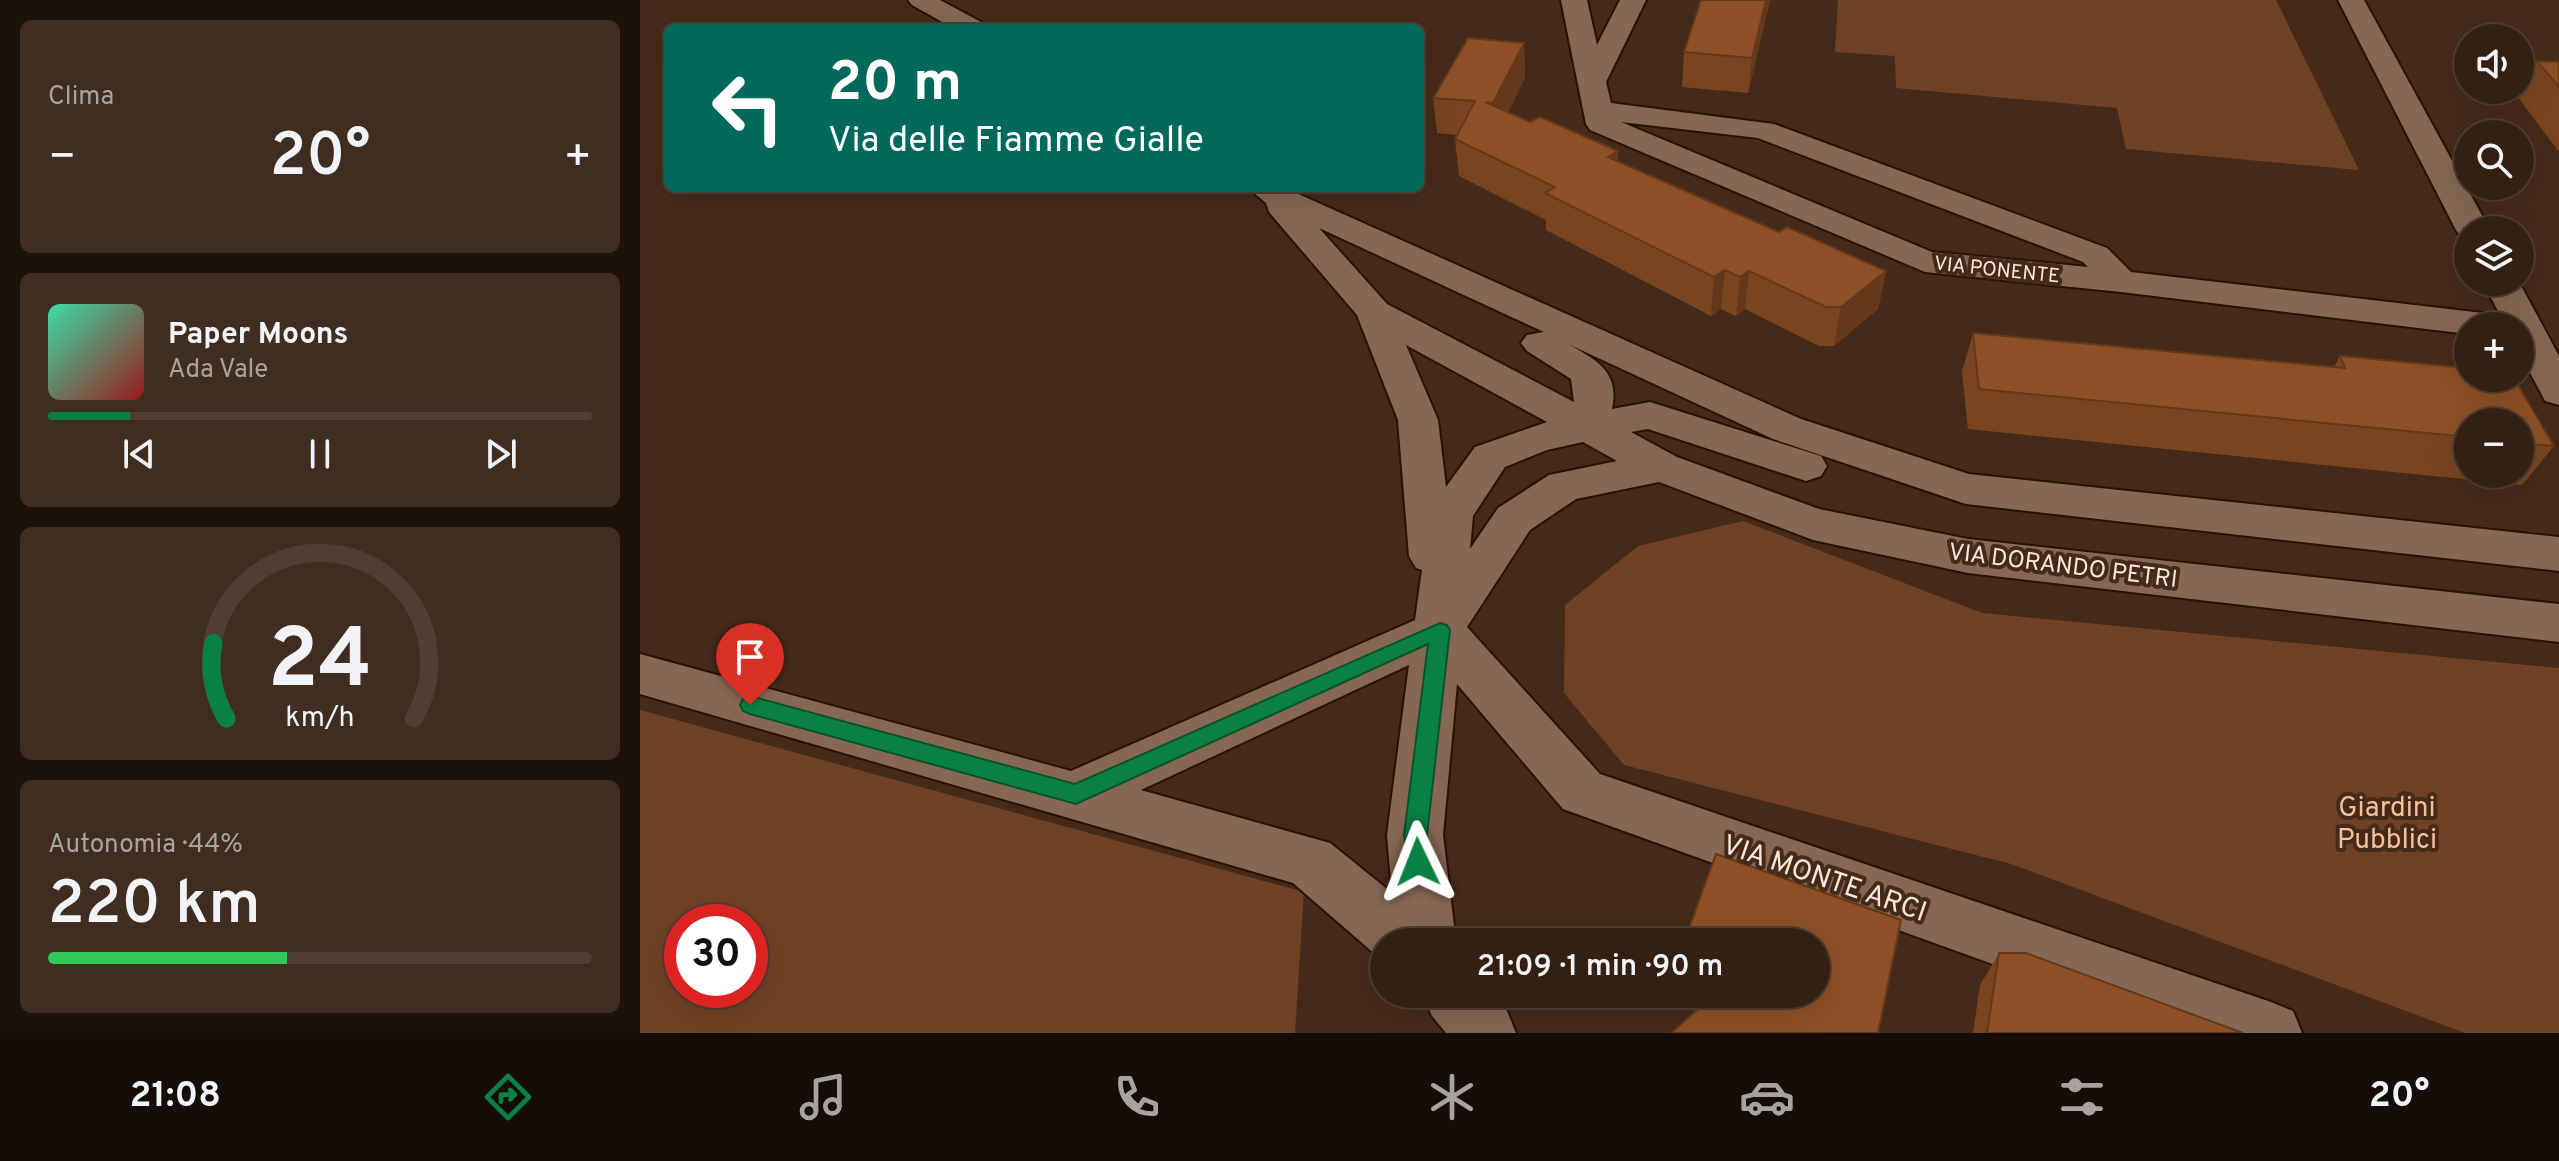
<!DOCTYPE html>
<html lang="it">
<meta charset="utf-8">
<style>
:root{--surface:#342013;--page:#3f2d21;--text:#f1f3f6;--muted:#a9a3a0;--line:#4e3e33;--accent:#0b8043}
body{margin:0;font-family:Overpass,sans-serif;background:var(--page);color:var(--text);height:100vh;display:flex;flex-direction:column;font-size:30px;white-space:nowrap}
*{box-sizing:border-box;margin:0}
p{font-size:26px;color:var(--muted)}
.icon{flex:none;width:44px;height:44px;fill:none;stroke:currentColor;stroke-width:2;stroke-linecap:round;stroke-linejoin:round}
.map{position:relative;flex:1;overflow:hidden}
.details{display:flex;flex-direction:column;gap:20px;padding:20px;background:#1d120a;width:640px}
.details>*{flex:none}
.hud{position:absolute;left:24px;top:24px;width:760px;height:168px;border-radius:12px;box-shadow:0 8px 32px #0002,0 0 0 2px var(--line);background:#00695c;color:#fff;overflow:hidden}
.fabs{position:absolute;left:1814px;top:24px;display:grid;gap:16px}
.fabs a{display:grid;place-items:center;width:80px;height:80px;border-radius:50%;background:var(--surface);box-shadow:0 8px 32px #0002,0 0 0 2px var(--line);font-size:40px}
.speed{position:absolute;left:24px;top:904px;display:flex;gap:16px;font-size:40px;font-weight:700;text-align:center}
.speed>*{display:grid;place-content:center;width:104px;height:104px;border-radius:50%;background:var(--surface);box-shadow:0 8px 32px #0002,0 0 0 2px var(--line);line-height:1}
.speed .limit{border:12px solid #d22;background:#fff;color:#111}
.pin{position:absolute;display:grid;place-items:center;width:68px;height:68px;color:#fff;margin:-82px -34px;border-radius:50% 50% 50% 0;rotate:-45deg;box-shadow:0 0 8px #0007}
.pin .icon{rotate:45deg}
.me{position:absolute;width:88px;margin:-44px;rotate:358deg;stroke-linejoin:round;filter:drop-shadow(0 0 6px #0008)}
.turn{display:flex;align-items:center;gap:28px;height:168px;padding:0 32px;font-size:36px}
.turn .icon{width:104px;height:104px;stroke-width:2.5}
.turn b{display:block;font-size:56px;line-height:68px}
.big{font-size:60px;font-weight:600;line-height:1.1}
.details .card{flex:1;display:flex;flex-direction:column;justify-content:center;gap:12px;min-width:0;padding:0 28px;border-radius:12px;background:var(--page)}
.details .dial{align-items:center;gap:0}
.dial svg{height:208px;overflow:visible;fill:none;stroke:var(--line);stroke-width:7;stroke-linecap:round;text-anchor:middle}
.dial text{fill:var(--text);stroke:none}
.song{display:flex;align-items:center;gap:24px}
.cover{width:96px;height:96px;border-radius:12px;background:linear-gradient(135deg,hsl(160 70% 55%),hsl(0 70% 35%))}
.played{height:8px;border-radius:4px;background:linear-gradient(90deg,var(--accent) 15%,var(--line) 15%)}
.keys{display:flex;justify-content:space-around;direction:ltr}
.heat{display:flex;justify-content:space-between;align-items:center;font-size:44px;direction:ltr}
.charge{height:12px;border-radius:6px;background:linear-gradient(90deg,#34c759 44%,var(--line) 0)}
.trip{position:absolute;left:730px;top:928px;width:460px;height:80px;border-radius:40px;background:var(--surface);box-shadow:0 8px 32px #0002,0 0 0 2px var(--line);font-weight:600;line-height:80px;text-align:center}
.tabs{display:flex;height:128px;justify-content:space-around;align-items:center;background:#150d08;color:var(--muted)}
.tabs .icon{width:56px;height:56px}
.tabs .active{color:var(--accent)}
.tabs b{font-size:36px;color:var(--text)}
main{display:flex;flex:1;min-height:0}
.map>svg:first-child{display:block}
.green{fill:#704225;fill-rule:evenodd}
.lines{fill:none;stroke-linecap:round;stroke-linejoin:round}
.minor-casing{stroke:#2a1203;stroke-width:4}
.minor{fill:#866754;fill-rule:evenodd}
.wall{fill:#794521;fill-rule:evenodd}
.shaded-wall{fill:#63381b}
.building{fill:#8d5026;stroke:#63381b;stroke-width:2}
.route{fill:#0b8043;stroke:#07532c;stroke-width:2}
.labels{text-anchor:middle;stroke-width:8;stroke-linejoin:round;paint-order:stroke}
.far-street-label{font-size:20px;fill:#f9e7dc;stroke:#452a19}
.street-label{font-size:24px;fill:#f9e7dc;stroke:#452a19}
.near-park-label{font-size:28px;fill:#f5be9c;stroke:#452a19}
.near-street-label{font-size:28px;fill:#f9e7dc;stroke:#452a19}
</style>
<main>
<section class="details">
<div class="card"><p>Clima</p>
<div class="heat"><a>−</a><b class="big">20°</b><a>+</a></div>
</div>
<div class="card">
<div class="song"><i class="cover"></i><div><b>Paper Moons</b><p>Ada Vale</p></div></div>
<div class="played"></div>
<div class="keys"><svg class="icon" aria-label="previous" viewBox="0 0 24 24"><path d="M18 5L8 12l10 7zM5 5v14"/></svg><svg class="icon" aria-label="pause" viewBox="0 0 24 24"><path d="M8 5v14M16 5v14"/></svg><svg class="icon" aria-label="next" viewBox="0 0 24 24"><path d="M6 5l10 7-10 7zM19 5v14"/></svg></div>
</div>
<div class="card dial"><svg viewBox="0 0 100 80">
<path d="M14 69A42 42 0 1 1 86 69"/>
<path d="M14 69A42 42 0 0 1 9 40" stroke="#0b8043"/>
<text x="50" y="56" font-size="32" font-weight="700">24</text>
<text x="50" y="72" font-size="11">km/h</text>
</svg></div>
<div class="card"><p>Autonomia · 44%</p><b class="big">220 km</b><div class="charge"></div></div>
</section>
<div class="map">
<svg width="1919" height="1033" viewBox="0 0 1919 1033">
<rect width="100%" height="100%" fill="#452a19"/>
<g class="green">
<polygon points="1198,0 1636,0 1719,170 1486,149 1477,108 1256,88 1255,56 1195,52"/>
<polygon points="1103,521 1342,613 1919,668 1919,1033 1825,1033 1371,864 984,765 924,693 925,605 998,546"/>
<path d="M 0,710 L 664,892 L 655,1033 L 0,1033 ZM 42,922 L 110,922 L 110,990 L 42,990 Z"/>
</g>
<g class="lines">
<g class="minor-casing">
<g id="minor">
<polygon points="268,0 300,0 341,22 345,28 313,28 272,5"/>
<path d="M 921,0 L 947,0 L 957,45 L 980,0 L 1006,0 L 966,82 L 971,103 L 1134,124 L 1467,248 L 1491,272 L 1860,315 L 1843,282 L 1879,282 L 1919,356 L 1919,405 L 1905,401 L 1880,354 L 1880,326 L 1828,326 L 1828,334 L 1481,292 L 1285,272 L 950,130 L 946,124 ZM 981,122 L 1118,138 L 1443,262 L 1448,267 L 1292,252 Z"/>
<polygon points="1698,0 1724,0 1850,230 1828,230 1828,239 1821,237 1816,230"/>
<path d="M 617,188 L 645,188 L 1161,419 L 1329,474 L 1919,537 L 1919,571 L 1326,504 L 1133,439 L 928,344 C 956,360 980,371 972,409 L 1010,402 L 1181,456 L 1187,466 L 1181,476 L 1166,481 L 1008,429 L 991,432 L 1037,457 L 1179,509 L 1328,539 L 1919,604 L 1919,642 L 1328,573 L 1173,540 L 1019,482 L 936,499 L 890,530 L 827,627 L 960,774 L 1631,1002 L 1653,1011 L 1662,1033 L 1544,1033 L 923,809 L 817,684 L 803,835 L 816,942 L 744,942 L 744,962 L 653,883 L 0,694 L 0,654 L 431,771 L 775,620 L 782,570 L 776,568 L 769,556 L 758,420 L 717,315 L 629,212 L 626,203 L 614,193 ZM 679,228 L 904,332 L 887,335 L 881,343 L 887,351 L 931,379 L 934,402 L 747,304 ZM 766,345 L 907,422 L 835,447 L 806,487 L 798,420 ZM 943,442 L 977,461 L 909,475 L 858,508 L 830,549 L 833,516 L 865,467 L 907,450 ZM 769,665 L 747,835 L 752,893 L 690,843 L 501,790 Z"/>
<polygon points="783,994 853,994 867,1011 876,1033 806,1033 792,1016"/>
</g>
</g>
<use href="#minor" class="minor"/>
</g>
<g class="wall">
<polygon points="1061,0 1130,0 1108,93 1042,87 1044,52"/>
<polygon points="884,43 885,77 868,112 890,122 978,151 978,161 1139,232 1246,271 1238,309 1194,346 1179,346 1105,309 1096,316 1081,309 1071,316 906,230 906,220 819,176 815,139 817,135 797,133 793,98"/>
<polygon points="1897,61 1919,62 1919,152 1877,96"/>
<path d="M 1333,333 L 1694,367 L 1700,356 L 1828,368 L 1828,378 L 1874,378 L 1914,446 L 1882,485 L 1328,429 L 1322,372 ZM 1828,422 L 1880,422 L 1880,474 L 1828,474 Z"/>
<polygon points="1359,953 1603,1033 1333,1033 1340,985"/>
</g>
<g class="shaded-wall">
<polygon points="1126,0 1130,0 1108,93 1112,58"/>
<polygon points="884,43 885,77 856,139 853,103"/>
<polygon points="978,151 977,188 968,157"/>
<polygon points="1085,270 1081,309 1071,316 1074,277"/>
<polygon points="1109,271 1105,309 1096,316 1100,277"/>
<polygon points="1246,271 1238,309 1194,346 1201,307"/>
</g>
<g class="building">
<polygon points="1061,0 1126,0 1112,58 1044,52"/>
<polygon points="828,38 884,43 853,103 845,102 890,122 900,117 978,151 968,157 1139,232 1147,227 1246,271 1201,307 1186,307 1109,271 1100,277 1085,270 1074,277 905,193 915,187 815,139 835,101 793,98"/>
<polygon points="1897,61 1919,62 1919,87"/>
<polygon points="1333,333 1705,368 1700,356 1828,368 1828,378 1874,378 1914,446 1880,443 1880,422 1828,422 1828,437 1339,389"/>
<polygon points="1076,854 1261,920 1238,1033 1031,1033 1075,994 1176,994 1176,942 1044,942"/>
<polygon points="1359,953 1386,953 1603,1033 1347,1033"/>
</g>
<polygon class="route" points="800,623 807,625 810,630 787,835 790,862 786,869 778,873 770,869 764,835 788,644 436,804 110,714 103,711 100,705 103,699 110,696 435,784"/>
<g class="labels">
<g class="far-street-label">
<text transform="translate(1357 269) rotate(6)" y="7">VIA PONENTE</text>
</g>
<g class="street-label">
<text transform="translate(1423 565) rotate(7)" y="8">VIA DORANDO PETRI</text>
</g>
<g class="near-park-label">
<text x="1747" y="816">Giardini<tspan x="1747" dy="32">Pubblici</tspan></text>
</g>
<g class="near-street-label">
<text transform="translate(1185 877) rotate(19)" y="10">VIA MONTE ARCI</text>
</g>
</g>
</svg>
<div class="fabs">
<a><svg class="icon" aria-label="sound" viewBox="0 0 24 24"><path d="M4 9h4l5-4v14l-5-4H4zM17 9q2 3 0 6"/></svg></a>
<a><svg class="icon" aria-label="search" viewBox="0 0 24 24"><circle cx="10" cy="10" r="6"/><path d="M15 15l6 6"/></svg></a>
<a><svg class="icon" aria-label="layers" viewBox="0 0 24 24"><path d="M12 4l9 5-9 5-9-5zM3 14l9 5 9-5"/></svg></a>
<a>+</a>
<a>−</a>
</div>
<div class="speed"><div class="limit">30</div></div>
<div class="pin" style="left:110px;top:705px;background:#d93025"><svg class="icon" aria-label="arrive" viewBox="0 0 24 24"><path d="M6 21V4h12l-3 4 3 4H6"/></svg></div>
<svg class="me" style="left:778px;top:862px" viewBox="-20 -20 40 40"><path d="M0-17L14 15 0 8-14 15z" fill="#0b8043" stroke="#fff" stroke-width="4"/></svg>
<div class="trip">21:09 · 1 min · 90 m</div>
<div class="hud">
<div class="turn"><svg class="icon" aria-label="left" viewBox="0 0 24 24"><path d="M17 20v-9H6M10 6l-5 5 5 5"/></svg><div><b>20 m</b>Via delle Fiamme Gialle</div></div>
</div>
</div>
</main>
<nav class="tabs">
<b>21:08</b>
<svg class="icon active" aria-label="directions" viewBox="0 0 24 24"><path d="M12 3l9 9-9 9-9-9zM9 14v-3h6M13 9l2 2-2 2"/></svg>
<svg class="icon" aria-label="music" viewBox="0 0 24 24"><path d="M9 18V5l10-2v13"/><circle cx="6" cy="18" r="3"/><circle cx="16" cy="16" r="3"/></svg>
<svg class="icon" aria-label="phone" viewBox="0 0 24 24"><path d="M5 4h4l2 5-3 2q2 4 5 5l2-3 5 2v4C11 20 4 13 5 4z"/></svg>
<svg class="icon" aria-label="climate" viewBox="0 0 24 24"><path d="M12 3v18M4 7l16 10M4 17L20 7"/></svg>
<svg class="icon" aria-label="car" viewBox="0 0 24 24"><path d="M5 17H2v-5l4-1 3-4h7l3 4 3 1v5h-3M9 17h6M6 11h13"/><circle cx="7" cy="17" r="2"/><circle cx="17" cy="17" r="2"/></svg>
<svg class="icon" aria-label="filters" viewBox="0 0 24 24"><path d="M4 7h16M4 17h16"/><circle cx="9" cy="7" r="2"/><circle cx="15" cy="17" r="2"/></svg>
<b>20°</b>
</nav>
